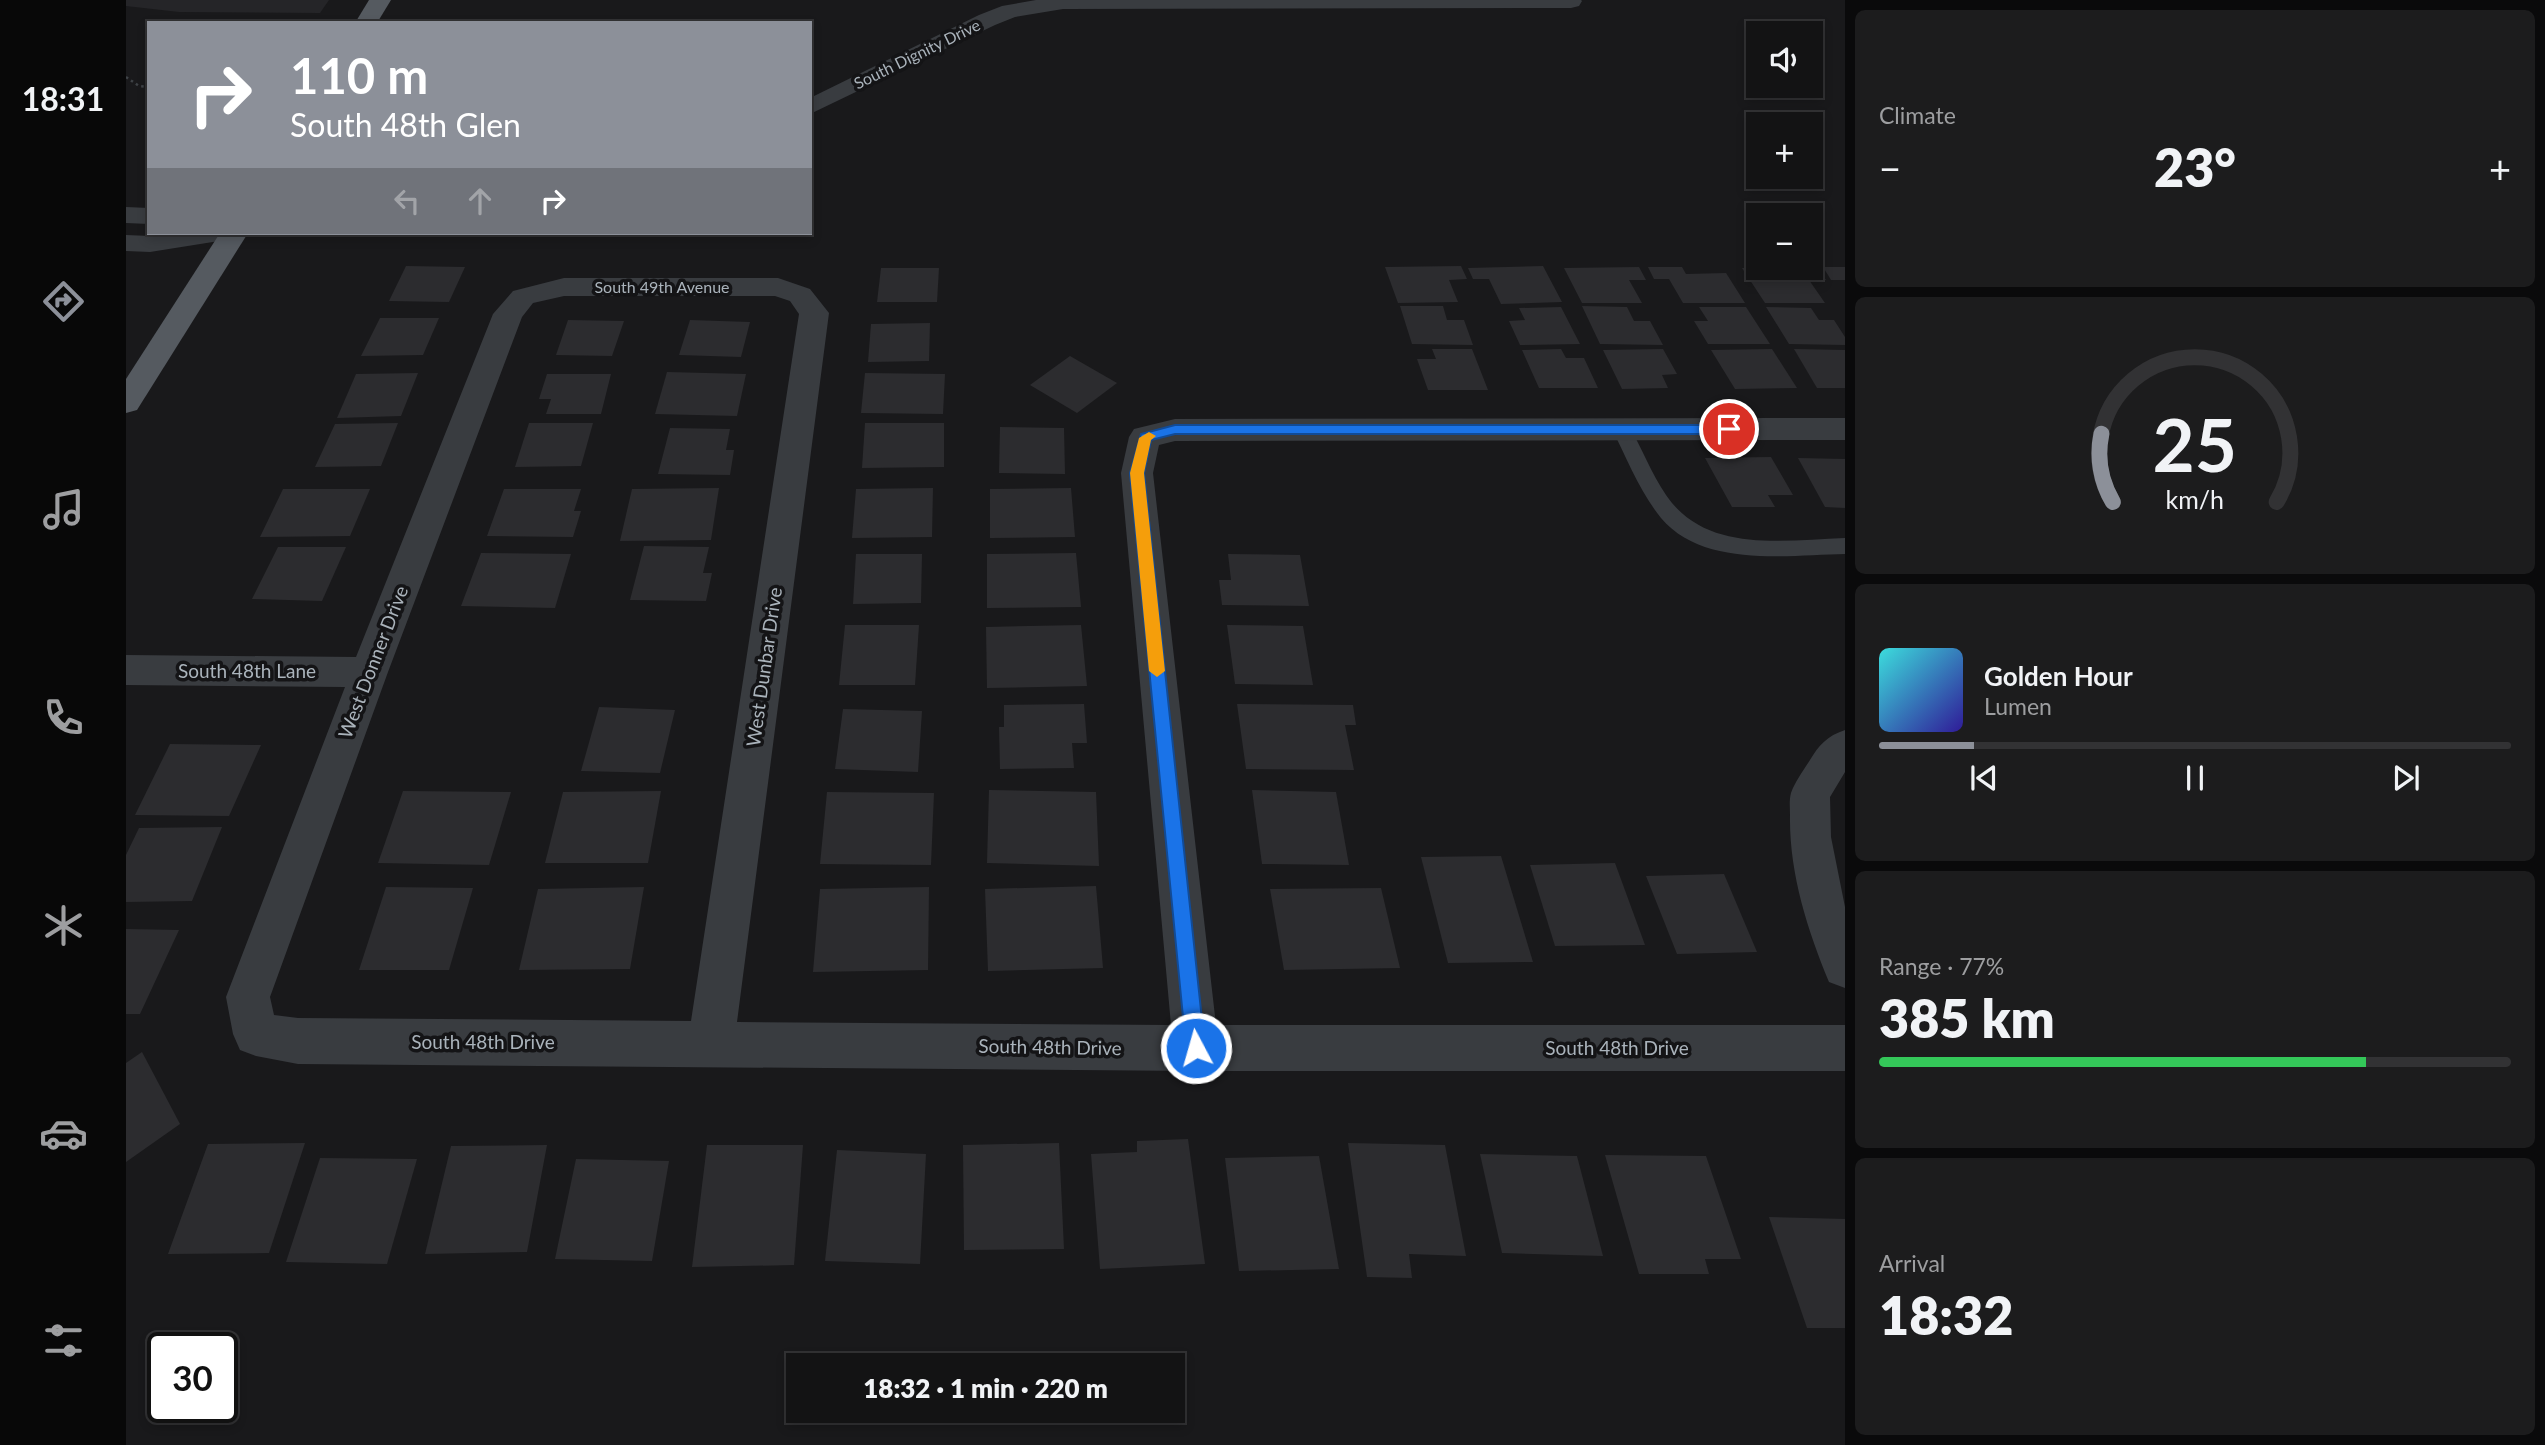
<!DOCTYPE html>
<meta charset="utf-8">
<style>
:root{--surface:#131314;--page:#1c1c1d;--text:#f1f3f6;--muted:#9d9ea0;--line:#323234;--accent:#8c9099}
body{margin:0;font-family:Lato,sans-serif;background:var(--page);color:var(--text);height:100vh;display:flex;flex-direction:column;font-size:26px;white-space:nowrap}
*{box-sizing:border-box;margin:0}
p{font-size:23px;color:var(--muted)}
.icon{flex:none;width:38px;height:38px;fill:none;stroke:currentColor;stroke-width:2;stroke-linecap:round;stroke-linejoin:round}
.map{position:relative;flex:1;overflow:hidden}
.panel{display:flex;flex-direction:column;gap:10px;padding:10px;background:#0a0a0b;width:700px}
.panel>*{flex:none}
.top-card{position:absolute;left:21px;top:21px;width:665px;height:214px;border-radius:0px;box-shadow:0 4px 10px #0003,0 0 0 2px var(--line);background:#8c9099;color:#fff;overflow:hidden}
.controls{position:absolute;left:1620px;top:21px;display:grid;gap:14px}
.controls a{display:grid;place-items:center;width:77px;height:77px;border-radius:0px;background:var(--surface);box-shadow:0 4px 10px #0003,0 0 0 2px var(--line);font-size:35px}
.speed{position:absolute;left:21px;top:1332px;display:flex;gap:14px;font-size:35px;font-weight:700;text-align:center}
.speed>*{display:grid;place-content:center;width:91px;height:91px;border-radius:50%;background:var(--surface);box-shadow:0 4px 10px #0003,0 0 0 2px var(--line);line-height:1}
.speed .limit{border:4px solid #111;border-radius:10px;background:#fff;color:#111}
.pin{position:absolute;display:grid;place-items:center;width:60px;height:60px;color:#fff;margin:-30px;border:4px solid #fff;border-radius:50%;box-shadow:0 2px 7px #0007}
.me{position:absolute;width:77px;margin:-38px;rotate:354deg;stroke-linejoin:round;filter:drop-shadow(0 0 5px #0008)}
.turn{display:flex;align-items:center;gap:24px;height:147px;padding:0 28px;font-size:32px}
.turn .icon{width:91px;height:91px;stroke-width:2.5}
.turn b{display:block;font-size:49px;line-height:60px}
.lanes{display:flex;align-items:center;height:66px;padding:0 28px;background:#0003;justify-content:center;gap:35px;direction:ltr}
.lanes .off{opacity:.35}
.big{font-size:52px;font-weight:800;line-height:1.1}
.panel .widget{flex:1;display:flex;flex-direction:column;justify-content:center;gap:10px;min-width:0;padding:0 24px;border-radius:10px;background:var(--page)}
.panel .dial{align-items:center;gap:0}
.dial svg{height:182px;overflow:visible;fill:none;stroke:var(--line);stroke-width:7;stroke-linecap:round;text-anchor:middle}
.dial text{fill:var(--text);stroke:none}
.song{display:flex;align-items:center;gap:21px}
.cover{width:84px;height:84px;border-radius:10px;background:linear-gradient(135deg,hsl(180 70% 55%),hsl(250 70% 35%))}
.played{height:7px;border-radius:4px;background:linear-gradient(90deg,var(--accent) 15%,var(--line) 15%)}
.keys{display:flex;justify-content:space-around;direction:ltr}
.heat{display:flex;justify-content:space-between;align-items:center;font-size:38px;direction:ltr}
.charge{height:10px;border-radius:5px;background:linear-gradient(90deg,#34c759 77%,var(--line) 0)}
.trip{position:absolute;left:660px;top:1353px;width:399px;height:70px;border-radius:0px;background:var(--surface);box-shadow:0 4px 10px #0003,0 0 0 2px var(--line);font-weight:800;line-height:70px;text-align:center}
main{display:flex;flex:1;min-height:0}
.dock{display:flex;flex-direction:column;width:126px;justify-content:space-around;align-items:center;background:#080808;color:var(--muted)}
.dock .icon{width:49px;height:49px}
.dock .current{color:var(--accent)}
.dock b{font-size:32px;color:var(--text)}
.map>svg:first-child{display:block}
.built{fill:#252528}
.building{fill:#2c2c2f}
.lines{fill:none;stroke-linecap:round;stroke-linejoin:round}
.path{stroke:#3f4347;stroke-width:2.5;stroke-dasharray:2.5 3.5;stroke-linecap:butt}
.lane{fill:#393c40;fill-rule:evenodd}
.street{fill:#393c40;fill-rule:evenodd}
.primary{fill:#555a60;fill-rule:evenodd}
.route{fill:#1a73e8;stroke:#114b97;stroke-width:2}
.slow{fill:#f59e0b}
.labels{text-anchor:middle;stroke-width:7;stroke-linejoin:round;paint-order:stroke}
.far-street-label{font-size:16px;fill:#aab3bb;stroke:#141416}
.street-label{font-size:19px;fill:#aab3bb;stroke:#141416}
</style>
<main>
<nav class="dock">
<b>18:31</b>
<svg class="icon current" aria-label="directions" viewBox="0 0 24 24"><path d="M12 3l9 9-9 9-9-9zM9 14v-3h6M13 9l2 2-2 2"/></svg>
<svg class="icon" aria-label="music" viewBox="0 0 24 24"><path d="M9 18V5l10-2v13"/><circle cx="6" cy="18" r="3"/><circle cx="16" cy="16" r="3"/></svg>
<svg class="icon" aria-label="phone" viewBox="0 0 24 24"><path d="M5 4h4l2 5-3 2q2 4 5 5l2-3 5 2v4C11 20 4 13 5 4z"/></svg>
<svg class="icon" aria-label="climate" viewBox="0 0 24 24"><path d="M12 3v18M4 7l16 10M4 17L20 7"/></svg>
<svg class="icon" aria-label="car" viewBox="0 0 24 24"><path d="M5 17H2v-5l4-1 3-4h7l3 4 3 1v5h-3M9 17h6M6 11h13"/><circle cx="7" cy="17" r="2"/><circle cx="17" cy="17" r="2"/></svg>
<svg class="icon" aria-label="filters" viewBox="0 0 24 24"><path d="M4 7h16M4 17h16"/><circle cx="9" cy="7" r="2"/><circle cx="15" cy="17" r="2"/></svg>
</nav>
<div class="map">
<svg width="1719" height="1445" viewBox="0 0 1719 1445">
<rect width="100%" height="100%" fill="#19191b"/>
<polygon class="built" points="0,0 203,0 194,13 53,12 0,6"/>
<g class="building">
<polygon points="280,266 339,267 323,302 263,301"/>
<polygon points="1335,266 1341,279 1323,280 1332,302 1272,303 1259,267"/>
<polygon points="1417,266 1436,302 1375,304 1363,279 1347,279 1342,268"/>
<polygon points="1513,267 1520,280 1503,280 1516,303 1456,303 1438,268"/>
<polygon points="1522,267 1556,267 1560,274 1600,273 1619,303 1557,303 1543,279 1528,279"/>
<polygon points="1685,267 1691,267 1700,280 1683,280 1699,303 1639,303 1616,268"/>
<polygon points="1697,267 1719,267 1719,280 1705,280"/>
<polygon points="755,268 813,268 811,302 751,302"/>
<polygon points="1274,306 1317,306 1321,320 1338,320 1347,345 1286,344"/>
<polygon points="1456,306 1501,307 1508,321 1524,321 1537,345 1474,344"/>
<polygon points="1435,307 1454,344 1394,345 1383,321 1399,320 1393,308"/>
<polygon points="1573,307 1620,307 1644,344 1582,344 1568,321 1582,321"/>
<polygon points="1640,307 1685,308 1693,320 1708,320 1719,337 1719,345 1663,344"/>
<polygon points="254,318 313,318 297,355 235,356"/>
<polygon points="442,320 498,321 486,356 430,355"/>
<polygon points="564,320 624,322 615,357 553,355"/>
<polygon points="804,323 803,361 742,362 745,324"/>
<polygon points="1306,349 1346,349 1362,390 1302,390 1291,359 1310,359"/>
<polygon points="1435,349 1440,358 1458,358 1472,388 1413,388 1396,350"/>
<polygon points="1537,349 1551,374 1536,375 1542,388 1496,389 1477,350"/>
<polygon points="1646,349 1671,388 1609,389 1585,350"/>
<polygon points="1668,349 1719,350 1719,388 1691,388"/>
<polygon points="944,356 991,383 951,413 904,385"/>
<polygon points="541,372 620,374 611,416 529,414"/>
<polygon points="292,373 275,416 211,418 230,374"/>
<polygon points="739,373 819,374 817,414 735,413"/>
<polygon points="421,374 485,374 475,414 420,414 425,399 413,399"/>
<polygon points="272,423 255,466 189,467 209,424"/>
<polygon points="403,423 467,423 455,466 389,467"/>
<polygon points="739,423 818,423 818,467 736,468"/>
<polygon points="874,427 938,428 939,474 873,473"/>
<polygon points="544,428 604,429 600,450 608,450 604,475 532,474"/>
<polygon points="1645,457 1667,495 1642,495 1649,507 1606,507 1579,458"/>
<polygon points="1672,458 1719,459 1719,508 1699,507"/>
<polygon points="593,488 585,540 494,541 506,489"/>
<polygon points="807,488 806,537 726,538 730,489"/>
<polygon points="945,488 949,537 864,538 864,489"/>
<polygon points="157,489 244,489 224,536 134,537"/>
<polygon points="378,489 455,489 448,511 455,511 447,537 361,536"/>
<polygon points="518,546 583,547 577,573 586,573 580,601 504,600"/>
<polygon points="152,547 220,547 196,601 126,599"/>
<polygon points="355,553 445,554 429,608 335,606"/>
<polygon points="950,553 955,607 861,608 861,554"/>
<polygon points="730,554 796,554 795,603 727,604"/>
<polygon points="1102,554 1174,555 1183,606 1096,605 1093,580 1105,580"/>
<polygon points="719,625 793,625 789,685 713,685"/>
<polygon points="955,625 961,686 861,688 860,627"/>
<polygon points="1101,625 1177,626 1187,685 1109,684"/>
<polygon points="958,704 961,743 946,743 948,768 874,769 873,727 878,727 878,705"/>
<polygon points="1111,704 1227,705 1230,725 1219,725 1228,770 1120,769"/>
<polygon points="473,707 549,710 534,773 455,771"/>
<polygon points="717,709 796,711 792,772 709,769"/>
<polygon points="44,744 135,745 103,816 9,815"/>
<polygon points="863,790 970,792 973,866 861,863"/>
<polygon points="1126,790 1210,792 1223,865 1136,864"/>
<polygon points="277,791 385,792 363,865 252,863"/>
<polygon points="535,791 522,863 419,863 437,792"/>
<polygon points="701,792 808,793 805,865 694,864"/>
<polygon points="96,827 66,901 0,902 0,855 13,828"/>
<polygon points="1375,856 1407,962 1322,963 1295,857"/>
<polygon points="1489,863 1519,945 1429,946 1404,865"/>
<polygon points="1598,874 1631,952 1551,954 1520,876"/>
<polygon points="970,886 977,968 862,971 859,889"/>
<polygon points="260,887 347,888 323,970 233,970"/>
<polygon points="518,887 504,969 393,970 412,889"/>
<polygon points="803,887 802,970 687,972 694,889"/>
<polygon points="1255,888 1274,968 1158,970 1144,889"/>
<polygon points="0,929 53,930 14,1014 0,1014"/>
<polygon points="16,1052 54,1124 0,1162 0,1063"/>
<polygon points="1062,1139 1079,1264 974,1269 965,1154 1011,1152 1011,1141"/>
<polygon points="179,1143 143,1253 42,1254 82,1144"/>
<polygon points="933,1143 938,1249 838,1250 837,1145"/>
<polygon points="1222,1143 1319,1145 1340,1256 1283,1254 1286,1278 1241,1277"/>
<polygon points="421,1145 401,1252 299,1254 325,1146"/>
<polygon points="581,1145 677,1145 668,1265 566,1267"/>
<polygon points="711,1150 800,1154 794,1264 699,1261"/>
<polygon points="1354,1154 1451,1156 1477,1256 1376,1253"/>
<polygon points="1479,1155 1580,1156 1615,1259 1579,1259 1583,1274 1513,1274"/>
<polygon points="1193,1156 1213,1269 1113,1271 1099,1158"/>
<polygon points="194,1158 291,1159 261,1264 160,1262"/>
<polygon points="450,1159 543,1161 526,1261 429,1259"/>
<polygon points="1643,1217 1719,1219 1719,1328 1681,1328"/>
</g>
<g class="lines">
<polyline class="path" points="0,77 13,86 23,87"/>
<path class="lane" d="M 1495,423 L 1502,424 C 1516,448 1525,473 1540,495 C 1580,554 1658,540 1719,538 L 1719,554 C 1661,555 1577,568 1535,518 C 1514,492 1501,459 1486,429 L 1488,424 Z"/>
<g class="street">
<polygon points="910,0 1455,0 1456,1 1453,6 1445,8 937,9 889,17 869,25 684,114 684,98 853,15 876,6"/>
<polygon points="0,207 23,208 23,224 0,223"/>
<polygon points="43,233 107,233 103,239 93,241 24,252 0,251 0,235 24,236"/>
<path d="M 438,278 L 652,278 L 684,289 L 703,313 L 611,1022 L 1045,1025 L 995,473 L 1003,437 L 1008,429 L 1049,419 L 1719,418 L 1719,440 L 1049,441 L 1033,445 L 1027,473 L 1090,1025 L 1719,1025 L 1719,1071 L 1070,1071 L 172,1064 L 130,1056 L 114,1050 L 107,1034 L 100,997 L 219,687 L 0,685 L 0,655 L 230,657 L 367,314 L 387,291 ZM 438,296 L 649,296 L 664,301 L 673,314 L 565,1021 L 172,1018 L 148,1015 L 144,997 L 262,672 L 396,317 L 407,303 Z"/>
<path d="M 1719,730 L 1719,772 L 1704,797 L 1705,837 L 1719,907 L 1719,988 L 1703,982 C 1681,929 1663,872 1664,815 C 1664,808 1663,800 1665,793 C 1669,782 1677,771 1684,760 C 1693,745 1701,736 1719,730 Z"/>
</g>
<g class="primary">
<polygon points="243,0 265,0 251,23 229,23"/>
<polygon points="94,233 122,233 11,410 0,413 0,379"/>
</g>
</g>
<polygon class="route" points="1049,425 1603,425 1609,429 1603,434 1049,434 1025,440 1018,473 1079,1048 1077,1055 1070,1058 1063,1055 1060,1048 1004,473 1015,434"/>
<polygon class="slow" points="1023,432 1030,436 1025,440 1018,473 1039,671 1031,677 1023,671 1004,473 1013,438"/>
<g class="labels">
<g class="far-street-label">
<text transform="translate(791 54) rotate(-26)" y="6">South Dignity Drive</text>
<text x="536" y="293">South 49th Avenue</text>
</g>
<g class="street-label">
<text transform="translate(247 662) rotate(-69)" y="7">West Donner Drive</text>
<text transform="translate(638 667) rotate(-82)" y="7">West Dunbar Drive</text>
<text x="121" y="678">South 48th Lane</text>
<text x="357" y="1049">South 48th Drive</text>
<text transform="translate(924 1047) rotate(1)" y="7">South 48th Drive</text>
<text x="1491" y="1055">South 48th Drive</text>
</g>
</g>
</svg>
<div class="controls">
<a><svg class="icon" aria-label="sound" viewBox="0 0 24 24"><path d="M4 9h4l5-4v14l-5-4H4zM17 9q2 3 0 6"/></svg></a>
<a>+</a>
<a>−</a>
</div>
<div class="speed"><div class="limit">30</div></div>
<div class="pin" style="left:1603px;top:429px;background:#d93025"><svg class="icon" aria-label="arrive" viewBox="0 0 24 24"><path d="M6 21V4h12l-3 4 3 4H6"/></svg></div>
<svg class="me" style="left:1070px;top:1048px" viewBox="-20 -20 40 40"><circle r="17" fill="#1a73e8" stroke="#fff" stroke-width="3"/><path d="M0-11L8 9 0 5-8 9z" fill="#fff"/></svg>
<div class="trip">18:32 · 1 min · 220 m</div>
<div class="top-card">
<div class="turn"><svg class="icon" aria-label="right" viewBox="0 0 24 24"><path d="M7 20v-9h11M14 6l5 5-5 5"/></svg><div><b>110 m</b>South 48th Glen</div></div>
<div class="lanes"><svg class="icon off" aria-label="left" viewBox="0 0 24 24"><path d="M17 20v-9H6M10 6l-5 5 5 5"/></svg><svg class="icon off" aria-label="ahead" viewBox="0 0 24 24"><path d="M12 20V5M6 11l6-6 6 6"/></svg><svg class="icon" aria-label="right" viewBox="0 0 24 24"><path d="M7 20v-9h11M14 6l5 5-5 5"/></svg></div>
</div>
</div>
<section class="panel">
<div class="widget"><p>Climate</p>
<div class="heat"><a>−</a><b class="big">23°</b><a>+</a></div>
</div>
<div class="widget dial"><svg viewBox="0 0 100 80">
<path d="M14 69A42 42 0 1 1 86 69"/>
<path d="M14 69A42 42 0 0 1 9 39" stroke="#8c9099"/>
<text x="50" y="56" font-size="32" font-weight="700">25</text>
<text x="50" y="72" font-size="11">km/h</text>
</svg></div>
<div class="widget">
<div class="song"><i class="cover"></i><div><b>Golden Hour</b><p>Lumen</p></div></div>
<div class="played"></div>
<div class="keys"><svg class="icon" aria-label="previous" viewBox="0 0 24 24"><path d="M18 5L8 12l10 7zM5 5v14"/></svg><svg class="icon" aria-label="pause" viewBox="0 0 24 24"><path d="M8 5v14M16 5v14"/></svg><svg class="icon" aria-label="next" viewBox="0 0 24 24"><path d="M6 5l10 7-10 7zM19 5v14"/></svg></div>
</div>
<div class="widget"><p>Range · 77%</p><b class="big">385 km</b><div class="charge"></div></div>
<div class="widget"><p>Arrival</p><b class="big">18:32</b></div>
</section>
</main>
